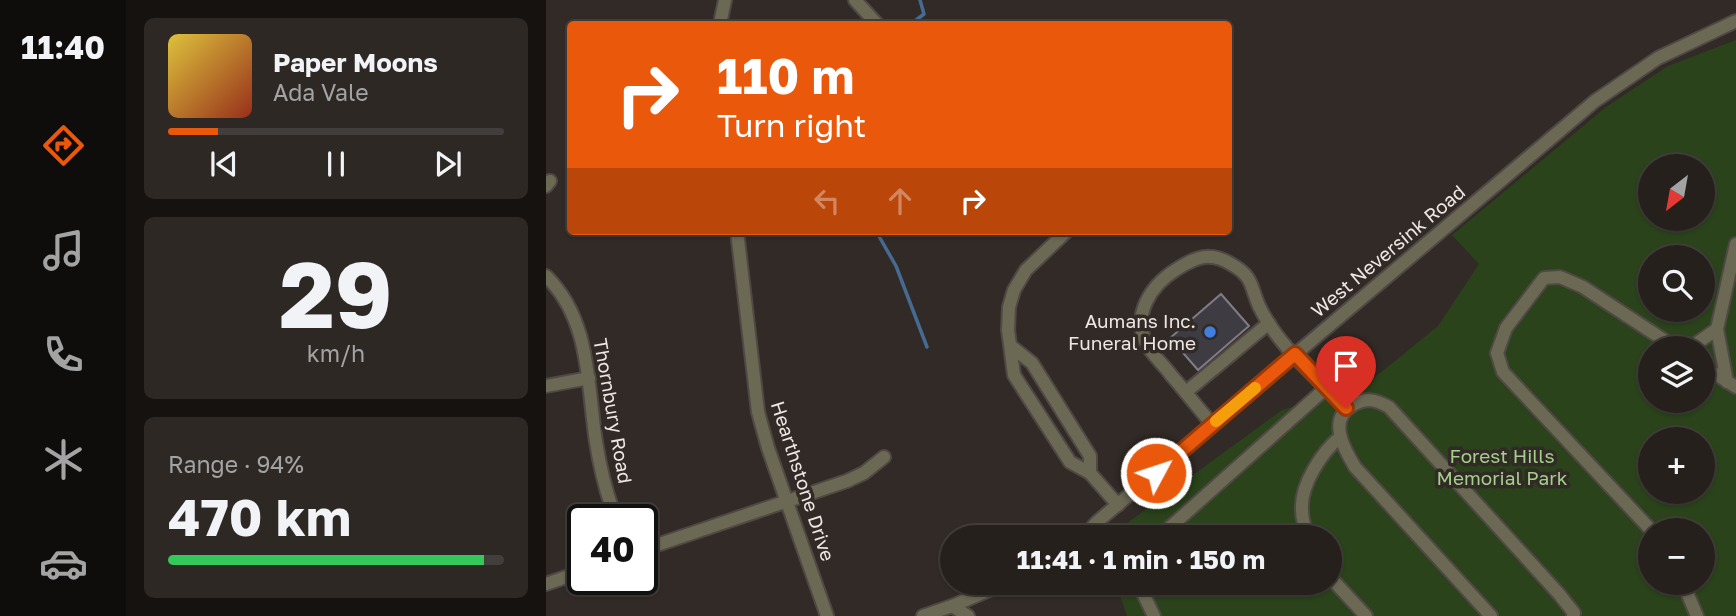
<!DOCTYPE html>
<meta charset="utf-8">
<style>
:root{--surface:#26201c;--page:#2e2825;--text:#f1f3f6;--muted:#a4a3a3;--line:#423e3b;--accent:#ea580c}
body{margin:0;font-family:"Golos Text",sans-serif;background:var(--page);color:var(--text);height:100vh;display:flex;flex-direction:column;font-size:26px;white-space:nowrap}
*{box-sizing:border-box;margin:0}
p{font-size:23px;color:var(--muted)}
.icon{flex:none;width:38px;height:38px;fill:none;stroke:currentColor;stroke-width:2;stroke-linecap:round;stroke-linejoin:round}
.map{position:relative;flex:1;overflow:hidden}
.drawer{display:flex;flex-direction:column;gap:18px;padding:18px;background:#15120f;width:420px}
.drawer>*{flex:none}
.hud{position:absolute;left:21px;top:21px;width:665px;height:214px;border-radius:7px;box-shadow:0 2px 5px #0004,0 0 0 2px var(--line);background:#ea580c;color:#fff;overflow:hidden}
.needle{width:46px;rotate:211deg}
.buttons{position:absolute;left:1092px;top:154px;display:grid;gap:14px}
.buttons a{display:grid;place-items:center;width:77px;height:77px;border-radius:50%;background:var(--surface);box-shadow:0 2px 5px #0004,0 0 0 2px var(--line);font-size:35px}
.speed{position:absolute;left:21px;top:504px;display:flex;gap:14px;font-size:35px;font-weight:700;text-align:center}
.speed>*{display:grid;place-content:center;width:91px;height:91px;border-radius:50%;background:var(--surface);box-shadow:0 2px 5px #0004,0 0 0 2px var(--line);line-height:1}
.speed .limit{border:4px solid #111;border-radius:10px;background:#fff;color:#111}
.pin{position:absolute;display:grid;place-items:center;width:60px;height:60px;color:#fff;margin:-72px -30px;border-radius:50% 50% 50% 0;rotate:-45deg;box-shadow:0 0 7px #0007}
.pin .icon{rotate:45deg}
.me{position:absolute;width:77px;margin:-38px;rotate:50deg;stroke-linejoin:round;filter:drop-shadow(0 0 5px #0008)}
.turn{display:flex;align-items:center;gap:24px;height:147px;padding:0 35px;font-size:32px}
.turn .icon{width:91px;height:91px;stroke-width:2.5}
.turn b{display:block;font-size:49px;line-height:60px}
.lanes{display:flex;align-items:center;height:66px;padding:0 35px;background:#0003;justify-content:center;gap:35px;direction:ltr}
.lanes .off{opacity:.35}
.big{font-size:52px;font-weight:700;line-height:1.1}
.drawer .tile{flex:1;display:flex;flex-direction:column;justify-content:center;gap:10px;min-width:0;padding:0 24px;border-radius:10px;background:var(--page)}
.drawer .dial{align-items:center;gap:0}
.dial b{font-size:91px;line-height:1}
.song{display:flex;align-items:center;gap:21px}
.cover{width:84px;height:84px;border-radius:10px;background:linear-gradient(135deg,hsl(50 70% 55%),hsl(10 70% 35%))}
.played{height:7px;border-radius:4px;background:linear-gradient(90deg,var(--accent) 15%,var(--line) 15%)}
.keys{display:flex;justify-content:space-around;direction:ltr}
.charge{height:10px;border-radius:5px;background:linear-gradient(90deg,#34c759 94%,var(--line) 0)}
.trip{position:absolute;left:394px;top:525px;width:402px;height:70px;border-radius:35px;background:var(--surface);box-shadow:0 2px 5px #0004,0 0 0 2px var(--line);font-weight:700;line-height:70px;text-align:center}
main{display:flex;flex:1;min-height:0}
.dock{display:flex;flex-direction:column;width:126px;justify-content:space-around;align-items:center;background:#0f0d0b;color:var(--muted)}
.dock .icon{width:49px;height:49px}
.dock .active{color:var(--accent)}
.dock b{font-size:32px;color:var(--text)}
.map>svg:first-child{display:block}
.green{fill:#2a431b;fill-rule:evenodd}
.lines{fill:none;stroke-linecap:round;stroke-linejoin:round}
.stream{stroke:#456b93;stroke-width:3.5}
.building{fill:#3e3b43;stroke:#7f7c85;stroke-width:2}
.minor-casing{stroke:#504844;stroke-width:16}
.minor{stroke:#6b6953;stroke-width:12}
.route-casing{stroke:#983908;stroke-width:18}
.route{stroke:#ea580c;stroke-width:12}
.slow{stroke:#f59e0b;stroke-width:12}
.shop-dot{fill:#3f7fe0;stroke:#322a26;stroke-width:2.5}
.labels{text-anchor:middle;stroke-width:7;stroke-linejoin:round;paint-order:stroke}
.street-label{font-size:19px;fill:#ece6e4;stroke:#322a26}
.poi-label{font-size:19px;fill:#ece6e4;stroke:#322a26;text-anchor:end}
.park-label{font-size:19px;fill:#a3d08a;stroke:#322a26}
</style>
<main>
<nav class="dock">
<b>11:40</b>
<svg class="icon active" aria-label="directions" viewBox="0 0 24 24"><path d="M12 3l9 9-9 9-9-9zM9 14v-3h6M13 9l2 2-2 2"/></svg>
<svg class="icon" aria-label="music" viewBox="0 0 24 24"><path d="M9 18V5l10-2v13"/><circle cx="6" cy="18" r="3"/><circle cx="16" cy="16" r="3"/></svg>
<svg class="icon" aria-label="phone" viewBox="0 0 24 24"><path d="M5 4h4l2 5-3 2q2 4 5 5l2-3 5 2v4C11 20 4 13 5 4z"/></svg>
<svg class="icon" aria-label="climate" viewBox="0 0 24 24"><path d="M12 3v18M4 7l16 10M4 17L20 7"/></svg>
<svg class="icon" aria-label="car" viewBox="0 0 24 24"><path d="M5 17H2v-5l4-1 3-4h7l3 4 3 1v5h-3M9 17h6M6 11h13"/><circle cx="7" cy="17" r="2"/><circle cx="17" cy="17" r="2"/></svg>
</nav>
<section class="drawer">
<div class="tile">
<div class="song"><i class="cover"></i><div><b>Paper Moons</b><p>Ada Vale</p></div></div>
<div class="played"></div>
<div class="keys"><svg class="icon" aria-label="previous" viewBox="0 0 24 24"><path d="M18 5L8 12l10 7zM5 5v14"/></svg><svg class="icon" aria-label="pause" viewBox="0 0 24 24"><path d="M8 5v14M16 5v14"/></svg><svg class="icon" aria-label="next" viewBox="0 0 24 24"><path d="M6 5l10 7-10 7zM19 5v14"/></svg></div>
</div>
<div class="tile dial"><b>29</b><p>km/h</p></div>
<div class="tile"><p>Range · 94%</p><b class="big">470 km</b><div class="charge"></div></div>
</section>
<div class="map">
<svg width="1190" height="616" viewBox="0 0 1190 616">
<rect width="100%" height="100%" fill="#322a26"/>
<path class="green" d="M 1190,40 L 1190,616 L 581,616 L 570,583 L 784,583 L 784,537 L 562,537 L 736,410 L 818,386 L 892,326 L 933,264 L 906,235 L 1060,107 L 1122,66 ZM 1104,166 L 1157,166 L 1157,219 L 1104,219 ZM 1104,257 L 1157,257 L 1157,310 L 1104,310 ZM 1104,348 L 1157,348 L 1157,401 L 1104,401 ZM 1104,439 L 1157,439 L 1157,492 L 1104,492 ZM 1104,530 L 1157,530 L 1157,583 L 1104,583 Z"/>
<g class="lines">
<g class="stream">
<polyline points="365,24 378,14 374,0"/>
<polyline points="330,231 350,266 381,347"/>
</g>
</g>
<polygon class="building" points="675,294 703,326 652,370 624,338"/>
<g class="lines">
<g class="minor-casing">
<g id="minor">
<polyline points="309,0 331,24"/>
<polyline points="174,24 179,0"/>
<polyline points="0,186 4,181"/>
<polyline points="191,231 212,412 222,448 281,616"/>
<path d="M 0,276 C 45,320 41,384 50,442 C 54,468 61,495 70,520"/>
<polyline points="466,347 486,363 544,456 544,473 524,462 468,375 462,330 463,307 468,290 480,270 521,231"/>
<polyline points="1144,348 1171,329"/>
<polyline points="1157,366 1190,387"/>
<polyline points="1181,382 1171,329 1190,244"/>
<polyline points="0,386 43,378"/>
<polyline points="640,392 723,323"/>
<path d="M 666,424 C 652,408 639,391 625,375 C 618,365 607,356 601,345 C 585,315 605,285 631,269 C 650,257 664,251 685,264 C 708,277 704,286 713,306 C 732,346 770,377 800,408"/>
<polyline points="544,473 572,505"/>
<polyline points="1105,530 957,372 951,353 960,328 998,278 1014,277 1037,287 1130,348"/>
<polyline points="538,537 551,522 1049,101 1112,58 1190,21"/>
<polyline points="608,537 622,529 780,388"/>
<path d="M 763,537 C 759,529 756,519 756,510 C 754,485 776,452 794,437"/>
<polyline points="96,550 301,481 318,473 338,457"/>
<polyline points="784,577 820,616"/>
<polyline points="592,583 608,616"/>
<polyline points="1137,583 1151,616"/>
<polyline points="0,584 37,571"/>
<polyline points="406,606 422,616"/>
<polyline points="377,616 406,606 460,583"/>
<path d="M 945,616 L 809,467 C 798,449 781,419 807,405 C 820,397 830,400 843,407 L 1013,594 L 1028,613 L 1027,616"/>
</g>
</g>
<use href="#minor" class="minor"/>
</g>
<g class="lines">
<g class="route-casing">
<polyline id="route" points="610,473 749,354 800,408"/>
</g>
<use href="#route" class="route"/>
<polyline class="slow" points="670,421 709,388"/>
</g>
<circle class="shop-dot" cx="664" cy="332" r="7"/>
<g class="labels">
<g class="street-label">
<text transform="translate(842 251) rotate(-40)" y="7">West Neversink Road</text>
<text transform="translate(67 411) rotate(80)" y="7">Thornbury Road</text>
<text transform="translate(257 481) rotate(72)" y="7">Hearthstone Drive</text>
</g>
<g class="poi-label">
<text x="650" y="328">Aumans Inc.<tspan x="650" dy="22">Funeral Home</tspan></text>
</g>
<g class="park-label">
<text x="956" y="463">Forest Hills<tspan x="956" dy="22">Memorial Park</tspan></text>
</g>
</g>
</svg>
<div class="buttons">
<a><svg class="needle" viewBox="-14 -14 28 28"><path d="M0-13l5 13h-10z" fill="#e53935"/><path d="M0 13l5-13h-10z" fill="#a4a3a3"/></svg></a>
<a><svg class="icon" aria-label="search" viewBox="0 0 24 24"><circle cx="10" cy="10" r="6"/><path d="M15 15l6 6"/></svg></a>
<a><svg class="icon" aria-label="layers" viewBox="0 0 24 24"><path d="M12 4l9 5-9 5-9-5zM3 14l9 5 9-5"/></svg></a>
<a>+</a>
<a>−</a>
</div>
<div class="speed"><div class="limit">40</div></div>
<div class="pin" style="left:800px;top:408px;background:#d93025"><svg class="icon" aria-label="arrive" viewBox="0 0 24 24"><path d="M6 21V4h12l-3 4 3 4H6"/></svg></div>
<svg class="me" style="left:610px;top:473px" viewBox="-20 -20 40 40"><circle r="17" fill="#ea580c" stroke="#fff" stroke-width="3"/><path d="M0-11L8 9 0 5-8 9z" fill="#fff"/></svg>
<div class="trip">11:41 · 1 min · 150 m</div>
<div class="hud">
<div class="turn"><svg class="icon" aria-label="right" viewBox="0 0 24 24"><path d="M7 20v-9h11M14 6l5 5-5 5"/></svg><div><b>110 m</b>Turn right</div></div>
<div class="lanes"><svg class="icon off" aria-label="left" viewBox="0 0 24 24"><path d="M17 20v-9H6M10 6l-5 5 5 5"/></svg><svg class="icon off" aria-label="ahead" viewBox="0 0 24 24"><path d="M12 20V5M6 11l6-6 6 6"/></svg><svg class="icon" aria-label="right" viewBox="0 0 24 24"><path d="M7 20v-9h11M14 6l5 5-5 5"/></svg></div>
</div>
</div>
</main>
